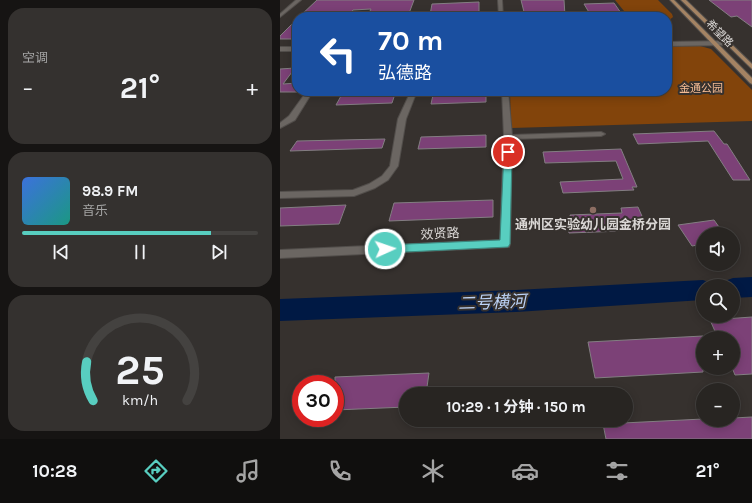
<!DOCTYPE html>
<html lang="zh">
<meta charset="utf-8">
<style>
:root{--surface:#282522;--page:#34312f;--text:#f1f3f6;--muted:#a5a5a5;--line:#444240;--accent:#58cec0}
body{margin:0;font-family:Karla,"Noto Sans SC",sans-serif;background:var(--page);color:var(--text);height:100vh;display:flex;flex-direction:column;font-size:15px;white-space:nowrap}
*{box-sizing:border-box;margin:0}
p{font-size:13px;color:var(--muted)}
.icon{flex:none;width:22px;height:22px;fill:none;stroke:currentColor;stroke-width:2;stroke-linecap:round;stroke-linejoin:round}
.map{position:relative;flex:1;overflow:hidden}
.sheet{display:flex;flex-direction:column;gap:8px;padding:8px;background:#161413;width:280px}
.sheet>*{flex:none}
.hud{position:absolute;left:12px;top:12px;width:380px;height:84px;border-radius:16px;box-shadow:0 2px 10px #0003,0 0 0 1px var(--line);background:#1a4fa0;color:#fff;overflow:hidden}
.buttons{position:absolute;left:416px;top:227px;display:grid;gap:8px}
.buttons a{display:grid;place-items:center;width:44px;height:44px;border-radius:50%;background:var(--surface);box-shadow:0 2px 10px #0003,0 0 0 1px var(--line);font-size:20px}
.speed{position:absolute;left:12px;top:375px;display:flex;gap:8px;font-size:20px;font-weight:700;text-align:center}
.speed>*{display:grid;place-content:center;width:52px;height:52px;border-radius:50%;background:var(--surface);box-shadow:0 2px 10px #0003,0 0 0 1px var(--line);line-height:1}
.speed .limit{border:6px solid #d22;background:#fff;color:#111}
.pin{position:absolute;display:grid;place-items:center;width:34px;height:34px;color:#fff;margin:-17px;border:2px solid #fff;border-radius:50%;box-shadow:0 1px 4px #0007}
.me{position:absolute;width:44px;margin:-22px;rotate:87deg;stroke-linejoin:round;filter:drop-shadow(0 0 3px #0008)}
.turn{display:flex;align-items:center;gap:14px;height:84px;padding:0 20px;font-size:18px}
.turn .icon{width:52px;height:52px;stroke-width:2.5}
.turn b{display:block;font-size:28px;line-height:34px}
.big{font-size:30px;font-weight:700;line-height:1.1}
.sheet .widget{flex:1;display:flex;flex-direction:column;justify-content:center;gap:6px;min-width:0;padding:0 14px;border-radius:16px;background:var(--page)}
.sheet .dial{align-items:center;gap:0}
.dial svg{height:104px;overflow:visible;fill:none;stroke:var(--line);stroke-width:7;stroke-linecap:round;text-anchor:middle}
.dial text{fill:var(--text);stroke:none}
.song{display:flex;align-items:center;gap:12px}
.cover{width:48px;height:48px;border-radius:6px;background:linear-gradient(135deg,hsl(220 70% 55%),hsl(170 70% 35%))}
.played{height:4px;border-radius:2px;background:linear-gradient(90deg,var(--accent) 80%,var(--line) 80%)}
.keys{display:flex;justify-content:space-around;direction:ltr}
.heat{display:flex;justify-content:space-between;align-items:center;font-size:22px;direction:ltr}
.trip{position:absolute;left:119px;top:387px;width:234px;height:40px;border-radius:20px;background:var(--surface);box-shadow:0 2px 10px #0003,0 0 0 1px var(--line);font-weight:700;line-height:40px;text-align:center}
.dock{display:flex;height:64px;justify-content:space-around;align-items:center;background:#100f0e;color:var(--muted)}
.dock .icon{width:28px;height:28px}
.dock .on{color:var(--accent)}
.dock b{font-size:18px;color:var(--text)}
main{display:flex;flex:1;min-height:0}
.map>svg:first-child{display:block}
.green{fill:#82440b}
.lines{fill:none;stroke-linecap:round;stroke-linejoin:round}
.river{fill:#001944;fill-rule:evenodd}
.building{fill:#7c4177;stroke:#837e82}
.minor-casing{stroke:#524e4b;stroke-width:2}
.major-casing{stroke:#524e4b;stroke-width:2}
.minor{fill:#6b6662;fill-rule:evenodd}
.major{fill:#a48363;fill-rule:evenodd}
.route{fill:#58cec0;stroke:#39867d}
.education-dot{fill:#8d6e63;stroke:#36312e;stroke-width:1.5}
.labels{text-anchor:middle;stroke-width:4;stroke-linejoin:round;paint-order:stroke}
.far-street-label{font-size:11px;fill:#dad7d5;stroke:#36312e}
.far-park-label{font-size:11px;fill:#f4bb94;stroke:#36312e}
.poi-label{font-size:13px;font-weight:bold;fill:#dad7d5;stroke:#36312e}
.street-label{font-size:13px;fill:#dad7d5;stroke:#36312e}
.near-water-label{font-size:17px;font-style:italic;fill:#bcd3f7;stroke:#36312e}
</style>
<main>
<section class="sheet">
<div class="widget"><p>空调</p>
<div class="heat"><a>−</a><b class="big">21°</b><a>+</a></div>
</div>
<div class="widget">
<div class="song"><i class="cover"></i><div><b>98.9 FM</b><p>音乐</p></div></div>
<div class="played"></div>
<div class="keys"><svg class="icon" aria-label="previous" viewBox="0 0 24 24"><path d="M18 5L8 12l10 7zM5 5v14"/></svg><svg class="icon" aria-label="pause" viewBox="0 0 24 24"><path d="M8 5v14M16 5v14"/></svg><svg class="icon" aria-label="next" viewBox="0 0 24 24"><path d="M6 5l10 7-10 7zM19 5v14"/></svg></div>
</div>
<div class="widget dial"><svg viewBox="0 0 100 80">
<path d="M14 69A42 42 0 1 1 86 69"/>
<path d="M14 69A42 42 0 0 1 9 39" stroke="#58cec0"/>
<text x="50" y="56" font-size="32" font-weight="700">25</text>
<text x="50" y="72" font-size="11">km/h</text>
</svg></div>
</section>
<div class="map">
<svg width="472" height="439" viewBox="0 0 472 439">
<rect width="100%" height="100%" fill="#36312e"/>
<g class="green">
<polygon points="335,0 378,0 392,14 393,17 387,22 387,17 385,14 354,15 357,17 349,17"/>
<polygon points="413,44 431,49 472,90 472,121 231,128 230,91 387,91 387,45"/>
</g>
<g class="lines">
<g class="river">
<polygon points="472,277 472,297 453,298 453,286 442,286 445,281 453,278"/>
<polygon points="423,280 431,283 433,286 423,286 423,300 236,312 0,321 0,299 236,290"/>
</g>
</g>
<g class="building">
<polygon points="37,0 134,0 128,16 87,17 91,9 73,10 67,17 19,17"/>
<polygon points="241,0 284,0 285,16 267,17 270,12 244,12"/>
<polygon points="429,0 472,0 472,27 457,16 451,17"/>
<polygon points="199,2 199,13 150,15 152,4"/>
<polygon points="334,3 341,13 310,14 304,4"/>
<polygon points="17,19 17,39 0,39 0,36"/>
<polygon points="15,68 3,84 17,83 17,92 0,92 0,69"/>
<polygon points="206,93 206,102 151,104 153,95"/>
<polygon points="115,94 112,103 56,105 61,96"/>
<polygon points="434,131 444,144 447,144 470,180 453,180 428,141 358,144 353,134"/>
<polygon points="206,135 206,147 138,149 141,137"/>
<polygon points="105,139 102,148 10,151 17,141"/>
<polygon points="341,149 357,187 352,187 354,190 283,193 280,182 343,179 336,161 265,163 263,152"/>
<polygon points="213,200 213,217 109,221 114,203"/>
<polygon points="66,205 59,224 0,226 0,208"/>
<polygon points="358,207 368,230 289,233 287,223 292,223 290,215 342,213 341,208"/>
<polygon points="434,220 444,234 423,234 423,244 412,246 398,225"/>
<polygon points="472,317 472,374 455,375 453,370 453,338 438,338 430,320"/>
<polygon points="423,336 423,372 315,378 308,342"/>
<polygon points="149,373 146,394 126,394 126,407 55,410 55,377"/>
<polygon points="472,417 472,439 326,439 323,424 423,419 453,420 453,418"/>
</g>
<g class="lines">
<g class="minor-casing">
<g id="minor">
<polygon points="16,0 21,0 0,17 0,14"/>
<polygon points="218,0 222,0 223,17 219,17"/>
<polygon points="387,42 448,41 451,43 448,45 387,46"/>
<rect x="0" y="47" width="17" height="4"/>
<polygon points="27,91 33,91 15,120 0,128 0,123 9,116"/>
<polygon points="131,91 137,91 126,119 118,166 108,180 95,188 74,196 0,198 0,192 73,190 89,184 102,176 110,166 118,119"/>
<polygon points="222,91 228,91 232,135 321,132 325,134 321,136 232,139 230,244 229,247 0,258 0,250 220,240 224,137"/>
</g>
</g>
<g class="major-casing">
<g id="major">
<polygon points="390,0 394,0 472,78 472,84 470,83"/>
<polygon points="401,0 406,0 472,64 472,69"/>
</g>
</g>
<use href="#minor" class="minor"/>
<use href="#major" class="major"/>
</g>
<polygon class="route" points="228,150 232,152 230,244 228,247 105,253 101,252 100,249 101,247 105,245 220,240 224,152"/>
<circle class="education-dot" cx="313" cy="210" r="4"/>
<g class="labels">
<g class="far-street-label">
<text transform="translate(440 33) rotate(45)" y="4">希望路</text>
</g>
<g class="far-park-label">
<text x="421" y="92">金通公园</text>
</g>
<g class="poi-label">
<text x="313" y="229">通州区实验幼儿园金桥分园</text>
</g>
<g class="street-label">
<text transform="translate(160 233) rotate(-3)" y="5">效贤路</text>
</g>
<g class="near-water-label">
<text transform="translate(212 302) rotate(-2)" y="6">二号横河</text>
</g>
</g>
</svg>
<div class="buttons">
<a><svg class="icon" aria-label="sound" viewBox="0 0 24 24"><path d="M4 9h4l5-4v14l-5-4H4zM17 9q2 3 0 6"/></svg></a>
<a><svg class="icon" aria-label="search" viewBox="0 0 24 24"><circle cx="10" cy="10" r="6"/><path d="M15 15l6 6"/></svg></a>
<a>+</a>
<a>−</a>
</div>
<div class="speed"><div class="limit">30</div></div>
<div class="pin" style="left:228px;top:152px;background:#d93025"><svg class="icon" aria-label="arrive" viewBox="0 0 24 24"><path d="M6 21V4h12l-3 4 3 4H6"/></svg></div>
<svg class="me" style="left:105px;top:249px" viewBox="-20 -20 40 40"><circle r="17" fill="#58cec0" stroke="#fff" stroke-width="3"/><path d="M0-11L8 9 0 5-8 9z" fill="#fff"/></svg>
<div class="trip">10:29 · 1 分钟 · 150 m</div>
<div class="hud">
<div class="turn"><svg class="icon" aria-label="left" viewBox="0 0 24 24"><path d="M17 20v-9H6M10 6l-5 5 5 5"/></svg><div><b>70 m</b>弘德路</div></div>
</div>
</div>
</main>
<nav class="dock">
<b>10:28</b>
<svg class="icon on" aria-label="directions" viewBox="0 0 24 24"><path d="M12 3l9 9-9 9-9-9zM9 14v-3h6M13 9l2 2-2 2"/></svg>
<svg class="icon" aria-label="music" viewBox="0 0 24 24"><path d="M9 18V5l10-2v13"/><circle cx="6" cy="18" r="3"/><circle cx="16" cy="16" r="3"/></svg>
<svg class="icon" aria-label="phone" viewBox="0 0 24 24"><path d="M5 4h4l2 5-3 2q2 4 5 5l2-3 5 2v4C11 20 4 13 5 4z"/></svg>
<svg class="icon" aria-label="climate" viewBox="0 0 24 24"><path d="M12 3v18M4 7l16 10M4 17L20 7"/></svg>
<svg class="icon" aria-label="car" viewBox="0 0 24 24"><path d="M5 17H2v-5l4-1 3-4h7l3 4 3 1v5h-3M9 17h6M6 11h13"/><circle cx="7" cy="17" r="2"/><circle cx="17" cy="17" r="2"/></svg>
<svg class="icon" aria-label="filters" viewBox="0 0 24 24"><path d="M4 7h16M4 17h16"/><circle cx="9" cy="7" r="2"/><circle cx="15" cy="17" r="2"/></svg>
<b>21°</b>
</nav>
